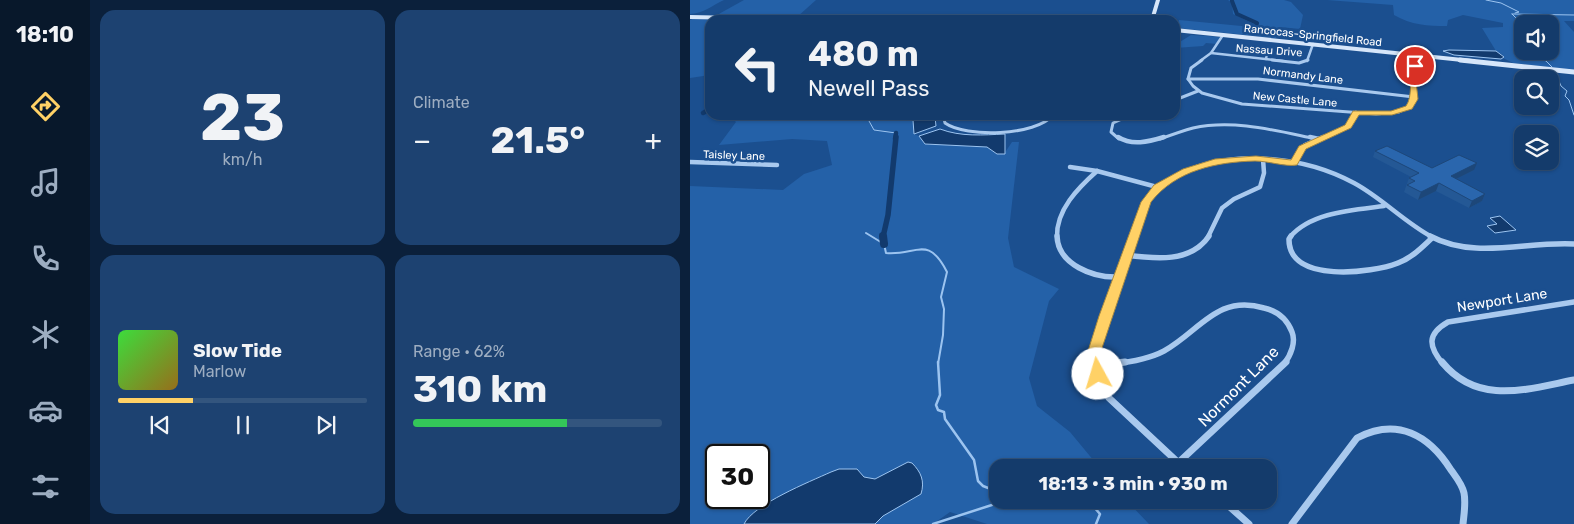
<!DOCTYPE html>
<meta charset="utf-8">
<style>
:root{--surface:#143b6b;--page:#1d4271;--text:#f1f3f6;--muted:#9dadc1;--line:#33557e;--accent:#ffd166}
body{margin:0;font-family:Rubik,sans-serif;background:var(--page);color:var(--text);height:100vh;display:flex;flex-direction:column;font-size:19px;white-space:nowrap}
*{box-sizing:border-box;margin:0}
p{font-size:16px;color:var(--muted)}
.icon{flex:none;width:28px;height:28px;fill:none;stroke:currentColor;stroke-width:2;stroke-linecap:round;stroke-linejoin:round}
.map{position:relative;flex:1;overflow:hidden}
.side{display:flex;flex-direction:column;gap:10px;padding:10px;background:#0b203b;width:600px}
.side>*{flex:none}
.guide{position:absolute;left:15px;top:15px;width:475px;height:105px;border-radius:15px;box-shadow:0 1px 4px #0004,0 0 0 1px var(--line);background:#143b6b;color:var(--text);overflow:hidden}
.buttons{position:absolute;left:824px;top:15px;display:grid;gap:10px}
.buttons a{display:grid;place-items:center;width:45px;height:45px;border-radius:10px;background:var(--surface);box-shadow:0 1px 4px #0004,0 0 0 1px var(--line);font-size:25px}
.speed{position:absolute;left:15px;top:444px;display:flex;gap:10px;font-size:25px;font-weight:700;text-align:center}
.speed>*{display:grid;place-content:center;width:65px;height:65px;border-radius:50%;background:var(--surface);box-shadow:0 1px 4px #0004,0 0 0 1px var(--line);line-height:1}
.speed .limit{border:2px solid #111;border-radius:8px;background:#fff;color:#111}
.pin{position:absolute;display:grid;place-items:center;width:42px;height:42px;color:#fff;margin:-21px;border:2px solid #fff;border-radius:50%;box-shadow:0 1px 5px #0007}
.me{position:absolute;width:55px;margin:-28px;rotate:354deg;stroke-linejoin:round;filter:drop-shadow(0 0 4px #0008)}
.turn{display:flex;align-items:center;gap:18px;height:105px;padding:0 20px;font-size:22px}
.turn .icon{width:65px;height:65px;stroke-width:2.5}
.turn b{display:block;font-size:35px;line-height:42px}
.big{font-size:38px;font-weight:700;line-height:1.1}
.side .widget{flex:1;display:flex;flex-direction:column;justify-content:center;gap:8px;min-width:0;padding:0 18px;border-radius:15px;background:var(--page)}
.side .dial{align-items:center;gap:0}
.dial b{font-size:65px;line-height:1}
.song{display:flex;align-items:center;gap:15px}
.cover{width:60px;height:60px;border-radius:8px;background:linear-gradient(135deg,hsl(120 70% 55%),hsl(40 70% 35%))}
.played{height:5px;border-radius:2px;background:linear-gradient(90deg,var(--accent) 30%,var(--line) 30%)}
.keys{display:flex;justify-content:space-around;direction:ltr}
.heat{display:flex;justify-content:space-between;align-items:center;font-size:28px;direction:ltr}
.charge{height:8px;border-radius:4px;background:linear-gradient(90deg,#34c759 62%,var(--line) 0)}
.side .tiles{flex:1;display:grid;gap:10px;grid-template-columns:repeat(2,1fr)}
.trip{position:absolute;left:299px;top:459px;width:288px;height:50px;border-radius:15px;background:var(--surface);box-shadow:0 1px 4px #0004,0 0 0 1px var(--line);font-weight:700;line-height:50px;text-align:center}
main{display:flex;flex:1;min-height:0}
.menu{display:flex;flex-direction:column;width:90px;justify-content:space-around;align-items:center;background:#08182b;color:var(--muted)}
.menu .icon{width:35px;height:35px}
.menu .selected{color:var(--accent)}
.menu b{font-size:22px;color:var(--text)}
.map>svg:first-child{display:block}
.green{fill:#2461a8;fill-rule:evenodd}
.water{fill:#123a6d;stroke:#9cc4f0}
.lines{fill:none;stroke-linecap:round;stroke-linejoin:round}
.stream-far2{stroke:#9cc4f0;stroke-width:1}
.stream-far1{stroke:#9cc4f0;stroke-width:2}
.stream{stroke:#9cc4f0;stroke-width:2.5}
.canal-far3{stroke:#123a6d;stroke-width:4}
.canal-far2{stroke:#123a6d;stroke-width:4.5}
.canal-far1{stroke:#123a6d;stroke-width:5.5}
.canal{stroke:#123a6d;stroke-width:8}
.street-far4{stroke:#a9c9ee;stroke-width:2.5}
.street-far3{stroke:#a9c9ee;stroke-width:3}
.street-far2{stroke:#a9c9ee;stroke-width:4.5}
.street-far1{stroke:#a9c9ee;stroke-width:5.5}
.street{stroke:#a9c9ee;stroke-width:7}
.secondary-far1{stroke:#d6e6fa;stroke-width:4}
.secondary{stroke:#d6e6fa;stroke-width:5}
.wall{fill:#245895}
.shaded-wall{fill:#1d4779}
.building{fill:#2a66ad;stroke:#1d4779}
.route{fill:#ffd166;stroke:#a68842}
.labels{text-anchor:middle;stroke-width:5;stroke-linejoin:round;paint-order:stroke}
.far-street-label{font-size:11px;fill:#fff;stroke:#1b4f8f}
.street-label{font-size:14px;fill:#fff;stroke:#1b4f8f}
.near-street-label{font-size:16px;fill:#fff;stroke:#1b4f8f}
</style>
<main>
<nav class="menu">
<b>18:10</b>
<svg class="icon selected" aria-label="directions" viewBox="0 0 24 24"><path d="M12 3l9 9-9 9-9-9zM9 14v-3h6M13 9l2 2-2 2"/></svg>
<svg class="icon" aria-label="music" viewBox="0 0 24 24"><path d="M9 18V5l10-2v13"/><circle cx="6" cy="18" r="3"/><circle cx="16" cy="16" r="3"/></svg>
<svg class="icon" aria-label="phone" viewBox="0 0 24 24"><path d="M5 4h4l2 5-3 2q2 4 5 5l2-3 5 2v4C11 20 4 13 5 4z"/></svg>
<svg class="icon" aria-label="climate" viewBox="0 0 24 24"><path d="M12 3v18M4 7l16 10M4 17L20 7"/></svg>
<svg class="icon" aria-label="car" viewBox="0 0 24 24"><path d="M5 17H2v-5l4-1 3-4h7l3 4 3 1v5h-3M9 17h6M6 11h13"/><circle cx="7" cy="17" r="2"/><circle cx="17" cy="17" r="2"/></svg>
<svg class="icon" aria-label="filters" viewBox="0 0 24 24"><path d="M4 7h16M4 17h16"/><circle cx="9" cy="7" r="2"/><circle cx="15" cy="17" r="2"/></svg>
</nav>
<section class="side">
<div class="tiles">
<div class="widget dial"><b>23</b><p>km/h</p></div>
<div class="widget"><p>Climate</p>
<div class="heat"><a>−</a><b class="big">21.5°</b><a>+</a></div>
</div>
<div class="widget">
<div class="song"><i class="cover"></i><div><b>Slow Tide</b><p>Marlow</p></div></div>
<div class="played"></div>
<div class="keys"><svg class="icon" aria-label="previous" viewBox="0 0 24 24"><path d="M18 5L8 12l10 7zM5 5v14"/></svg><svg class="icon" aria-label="pause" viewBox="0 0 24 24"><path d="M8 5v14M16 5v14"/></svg><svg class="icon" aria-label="next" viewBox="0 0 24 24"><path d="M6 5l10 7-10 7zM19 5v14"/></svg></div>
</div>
<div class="widget"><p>Range · 62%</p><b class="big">310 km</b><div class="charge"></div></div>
</div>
</section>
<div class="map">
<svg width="884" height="524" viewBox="0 0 884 524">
<rect width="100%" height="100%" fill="#1b4f8f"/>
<g class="green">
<path d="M 0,0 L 34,0 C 23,5 12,14 0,14 Z"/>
<polygon points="54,0 126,0 107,17 27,15"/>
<polygon points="538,0 594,0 601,2 613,15 610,29 590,27 586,38 487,28 489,20 562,27 564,24 543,14 542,3"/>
<path d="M 637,0 L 884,0 L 884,21 L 874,21 L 884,32 L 884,70 L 823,63 L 813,58 L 813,55 L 806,51 L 792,28 L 813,27 L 813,23 L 773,15 L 758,20 L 757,26 C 738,26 721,25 704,15 L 703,5 ZM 832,24 L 860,24 L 860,51 L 832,51 Z"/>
<polygon points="2,19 82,20 20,20 20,75 0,78 0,20"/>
<polygon points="501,35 531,37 527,44 516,43 513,46 485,48 485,45"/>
<path d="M 39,115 L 245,115 L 245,117 L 228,115 L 224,134 L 229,136 L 235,144 L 297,147 L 307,154 L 314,154 L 322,142 L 329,142 L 318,238 L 324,267 L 369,289 L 359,301 L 339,378 L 347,406 L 380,432 L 409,467 L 308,468 L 308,500 L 436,500 L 459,524 L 297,524 L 260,512 L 243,524 L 0,524 L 0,186 L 93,190 L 114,174 L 142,165 L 137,141 L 102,139 L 29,145 L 46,122 ZM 26,455 L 69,455 L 69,498 L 26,498 Z"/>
</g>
<g class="water">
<polygon points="759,50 806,51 814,57 811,59 764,55 753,51"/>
<polygon points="228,115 245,117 246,126 224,134 223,120"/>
<path d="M 250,129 C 271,137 293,135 315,134 L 315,154 L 307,154 L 297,147 L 235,144 L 229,136 Z"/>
<polygon points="810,216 826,230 805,233 797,226 807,224 800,218"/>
<path d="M 218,462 L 222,463 C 231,472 235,481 231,494 L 193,516 L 185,524 L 54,524 C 64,504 119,482 141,472 L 149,469 L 167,469 L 174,477 L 185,479 Z"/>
</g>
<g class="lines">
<g class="stream-far2">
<polyline points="796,0 811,3 829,12 825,13"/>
<polyline points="822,14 884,15"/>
<polyline points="822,14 827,19 844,24"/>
<polyline points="832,36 827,40 832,43"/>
<polyline points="837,51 856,61 862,67"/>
<polyline points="865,71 871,86 877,91 875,96 879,100 884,115"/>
<polyline points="175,115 180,118 179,121 184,130 206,133"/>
</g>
<path class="stream-far1" d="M 176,233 L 194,244 L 196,253 C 226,256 238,234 257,272 L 251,297 L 254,309 L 253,335 L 248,364"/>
<g class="stream">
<polyline points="248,362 250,395 246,405 248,410 254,412 255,419 284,460 288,481 293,486 306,491 308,503"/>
<polyline points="398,500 410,514 406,524"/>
<polyline points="243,524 308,503 315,504 323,500"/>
</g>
<polyline class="canal-far3" points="542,1 547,14 567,23 566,27"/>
<g class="canal-far2">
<polyline points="13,113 20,109"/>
<polyline points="205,139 206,133"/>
</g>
<polyline class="canal-far1" points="193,237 198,215 206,137"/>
<polyline class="canal" points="193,236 194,244"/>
<g class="street-far4">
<polygon points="572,48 578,50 577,53 569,52 567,49"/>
<polyline points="521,53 593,61"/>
<polyline points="723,55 724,61"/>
<polyline points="576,59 577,53"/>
<polyline points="510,61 521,53 533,35"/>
<polyline points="617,61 623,44"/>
</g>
<g class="street-far3">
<polyline points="512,60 501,68 498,79 503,86 512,93 552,104 686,114 709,112 721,106 724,90 724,60"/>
<polyline points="582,60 609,63 618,60"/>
<polyline points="498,79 568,79 724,97"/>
<polyline points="485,100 508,91"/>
<path d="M 253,115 L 255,123 C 276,138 346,136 363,115"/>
<polyline points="429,139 421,132 423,123 441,115"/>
<path d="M 470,139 C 481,135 492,131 503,128 C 544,119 587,131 627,139"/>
<polyline points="630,139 658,127 666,112"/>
</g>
<g class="street-far2">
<path d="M 428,137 C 442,146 458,142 474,137"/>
<polyline points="620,137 629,139"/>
<polyline points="0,162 87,165"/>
<polyline points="604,163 615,145 633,137"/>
<polyline points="380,167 407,171 467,187"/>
<path d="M 367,237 C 366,210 388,188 407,171"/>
<path d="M 443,237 C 447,226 450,212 456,202 C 462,191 474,182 484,177 C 537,148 612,155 664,183 C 692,198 714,222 742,237"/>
<polyline points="518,237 532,208 544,199 570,187 574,173 573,159"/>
<path d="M 600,237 C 621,212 664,210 694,206"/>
</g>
<g class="street-far1">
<path d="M 367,236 C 368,265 404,278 428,277"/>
<path d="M 601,236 L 599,239 C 598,284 683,273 708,263 C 723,257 731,248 742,238"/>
<path d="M 740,236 C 785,260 836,241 884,244"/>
<path d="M 436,255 C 465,259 501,263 519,236"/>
<polyline points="407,364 405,351 443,236"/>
<path d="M 423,364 C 441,362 459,359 474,351 C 510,331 527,294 574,308 C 587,311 597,319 602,332 C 606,342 601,355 594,364"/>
<path d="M 753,364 C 738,346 737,334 758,322 L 884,302"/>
</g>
<g class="street">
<polyline points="406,362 408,374 419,398 494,468"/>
<path d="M 752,362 C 788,406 837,389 884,380"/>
<polyline points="406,365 435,362"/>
<polyline points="488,463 596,362"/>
<polyline points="532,500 559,524"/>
<path d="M 602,524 L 667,438 C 707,417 739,435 761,470 C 766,477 772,484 774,493 C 776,503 774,514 773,524"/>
</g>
<g class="secondary-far1">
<polyline points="0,17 160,20"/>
<polyline points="462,20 468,0"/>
<polyline points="485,30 782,61"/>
</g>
<polyline class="secondary" points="770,60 884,72"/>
</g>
<polygon class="wall" points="685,151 742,168 784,170 766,179 795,194 792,201 779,208 746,191 728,200 714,192 719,178 721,177 683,157"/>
<g class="shaded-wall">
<polygon points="787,163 784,170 758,183 761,176"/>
<polygon points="749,183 746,191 728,200 731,192"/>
<polygon points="795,194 792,201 779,208 782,201"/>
</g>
<polygon class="building" points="697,146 742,168 769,155 787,163 761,176 795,194 782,201 749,183 731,192 717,185 725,181 719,178 729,173 685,151"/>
<path class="route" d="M 725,64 L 728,66 L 726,81 L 728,99 L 722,109 L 702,115 L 669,115 L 661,128 L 616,149 L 607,165 C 594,167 579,161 565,161 C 527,162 486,170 461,202 L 411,351 L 415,374 L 413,378 L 408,380 L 403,378 L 398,351 L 409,316 L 451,202 L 464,185 L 493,169 L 525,159 L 566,156 L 601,160 L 609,146 L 655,125 L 663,111 L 701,111 L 716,106 C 723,96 719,80 722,66 Z"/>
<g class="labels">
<g class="far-street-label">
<text transform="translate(623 35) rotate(6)" y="4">Rancocas-Springfield Road</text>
<text transform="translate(579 50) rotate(4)" y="4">Nassau Drive</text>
<text transform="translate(613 75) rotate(7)" y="4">Normandy Lane</text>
<text transform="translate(605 99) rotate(5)" y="4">New Castle Lane</text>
<text transform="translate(44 155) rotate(2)" y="4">Taisley Lane</text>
</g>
<g class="street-label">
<text transform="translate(812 300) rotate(-9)" y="5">Newport Lane</text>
</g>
<g class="near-street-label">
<text transform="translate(548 386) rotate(-45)" y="6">Normont Lane</text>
</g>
</g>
</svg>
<div class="buttons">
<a><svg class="icon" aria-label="sound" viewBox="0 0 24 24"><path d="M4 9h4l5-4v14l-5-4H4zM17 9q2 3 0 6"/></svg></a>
<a><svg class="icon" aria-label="search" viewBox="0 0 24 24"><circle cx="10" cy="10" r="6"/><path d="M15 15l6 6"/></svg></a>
<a><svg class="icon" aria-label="layers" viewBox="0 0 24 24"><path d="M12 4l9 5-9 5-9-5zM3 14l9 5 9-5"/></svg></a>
</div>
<div class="speed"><div class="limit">30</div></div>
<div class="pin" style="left:725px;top:66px;background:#d93025"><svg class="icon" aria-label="arrive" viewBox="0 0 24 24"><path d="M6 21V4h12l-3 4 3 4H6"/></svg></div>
<svg class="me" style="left:408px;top:374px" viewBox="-20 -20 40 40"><circle r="19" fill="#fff"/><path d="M0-13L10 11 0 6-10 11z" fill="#ffd166"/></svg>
<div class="trip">18:13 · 3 min · 930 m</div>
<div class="guide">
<div class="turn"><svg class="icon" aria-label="left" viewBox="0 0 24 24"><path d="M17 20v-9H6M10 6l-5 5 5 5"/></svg><div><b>480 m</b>Newell Pass</div></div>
</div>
</div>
</main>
